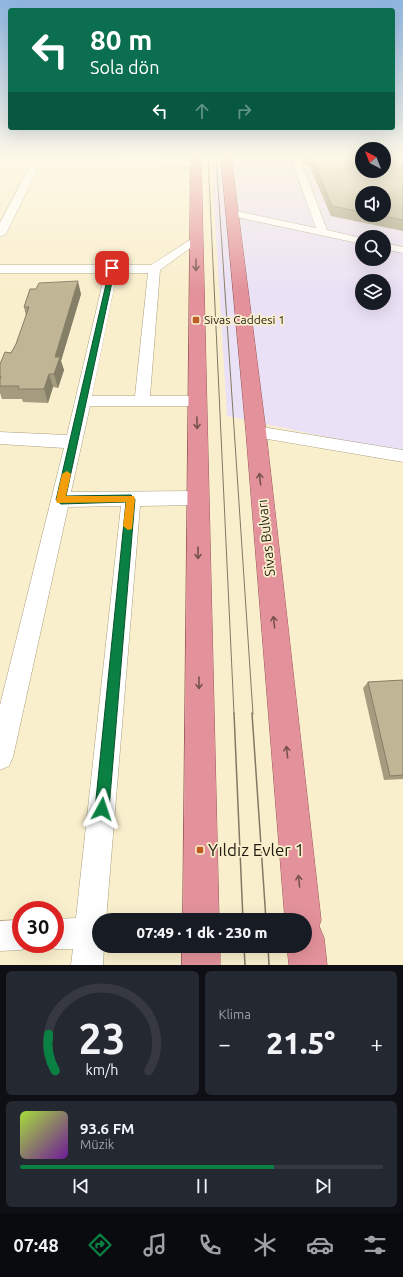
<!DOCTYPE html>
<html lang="tr">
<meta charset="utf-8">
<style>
:root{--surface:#171b24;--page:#242831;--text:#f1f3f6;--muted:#9ea1a6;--line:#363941;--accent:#0b8043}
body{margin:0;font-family:Ubuntu,sans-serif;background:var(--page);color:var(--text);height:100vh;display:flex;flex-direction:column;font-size:15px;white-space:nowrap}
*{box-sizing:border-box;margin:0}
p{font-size:13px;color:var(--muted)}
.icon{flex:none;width:22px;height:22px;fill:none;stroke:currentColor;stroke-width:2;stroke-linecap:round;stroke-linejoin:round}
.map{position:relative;height:965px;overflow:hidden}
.side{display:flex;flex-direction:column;gap:6px;padding:6px;background:#0d0f14;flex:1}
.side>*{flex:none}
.hud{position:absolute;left:8px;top:8px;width:387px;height:122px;border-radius:4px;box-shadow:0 4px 16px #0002;background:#0b6e4f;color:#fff;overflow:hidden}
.needle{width:26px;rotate:318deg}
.buttons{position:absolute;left:355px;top:142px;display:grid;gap:8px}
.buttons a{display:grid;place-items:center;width:36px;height:36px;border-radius:50%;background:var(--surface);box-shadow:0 4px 16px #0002;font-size:20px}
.speed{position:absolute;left:12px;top:901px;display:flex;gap:8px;font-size:20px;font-weight:700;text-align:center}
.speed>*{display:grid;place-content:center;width:52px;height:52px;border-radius:50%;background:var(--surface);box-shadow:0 4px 16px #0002;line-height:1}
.speed .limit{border:6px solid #d22;background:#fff;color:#111}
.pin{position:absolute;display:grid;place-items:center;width:34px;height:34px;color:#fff;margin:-17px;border-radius:8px;box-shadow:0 2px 6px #0006}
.me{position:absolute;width:44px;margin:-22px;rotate:5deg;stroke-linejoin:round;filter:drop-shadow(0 0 3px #0008)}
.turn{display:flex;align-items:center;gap:14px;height:84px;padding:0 16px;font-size:18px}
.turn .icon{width:52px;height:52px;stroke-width:2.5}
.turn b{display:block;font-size:28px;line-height:34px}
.lanes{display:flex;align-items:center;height:38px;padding:0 16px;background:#0003;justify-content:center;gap:20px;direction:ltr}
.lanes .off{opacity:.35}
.big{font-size:30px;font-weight:800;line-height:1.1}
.side .tile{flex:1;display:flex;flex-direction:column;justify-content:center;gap:6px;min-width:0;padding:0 14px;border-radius:6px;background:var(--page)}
.side .dial{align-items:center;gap:0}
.dial svg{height:104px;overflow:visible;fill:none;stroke:var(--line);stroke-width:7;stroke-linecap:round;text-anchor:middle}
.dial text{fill:var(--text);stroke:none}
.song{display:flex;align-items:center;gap:12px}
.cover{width:48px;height:48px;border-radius:6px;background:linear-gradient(135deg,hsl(80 70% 55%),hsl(280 70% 35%))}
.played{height:4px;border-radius:2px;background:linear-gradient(90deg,var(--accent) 70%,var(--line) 70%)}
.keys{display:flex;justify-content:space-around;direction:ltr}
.heat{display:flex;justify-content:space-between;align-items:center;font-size:22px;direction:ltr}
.side .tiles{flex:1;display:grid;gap:6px;grid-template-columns:1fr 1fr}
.tile:last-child{grid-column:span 2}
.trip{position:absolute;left:92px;top:913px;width:220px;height:40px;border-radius:20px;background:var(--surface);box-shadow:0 4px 16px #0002;font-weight:800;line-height:40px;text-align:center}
.tabs{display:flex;height:64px;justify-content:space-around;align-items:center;background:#090b0e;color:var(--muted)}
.tabs .icon{width:28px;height:28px}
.tabs .on{color:var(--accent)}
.tabs b{font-size:18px;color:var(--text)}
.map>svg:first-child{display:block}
.commercial{fill:#ebe1f6;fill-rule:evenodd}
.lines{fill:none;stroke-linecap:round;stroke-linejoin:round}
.minor-casing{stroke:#aa9f7f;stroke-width:1}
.trunk-casing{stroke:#9b585a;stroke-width:1}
.minor{fill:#fff;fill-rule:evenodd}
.trunk{fill:#e3929b;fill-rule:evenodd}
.tram-far1{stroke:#817963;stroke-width:1}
.tram{stroke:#817963;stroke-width:1.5}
.wall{fill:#a59c7f;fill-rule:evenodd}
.shaded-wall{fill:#867f68}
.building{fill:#c0b594;stroke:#867f68}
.oneway{stroke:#79524f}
.route{fill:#0b8043;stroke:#07532c}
.slow{fill:#f59e0b}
.poi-dot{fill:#bf5c23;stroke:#faefcd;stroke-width:1.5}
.labels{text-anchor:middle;stroke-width:3.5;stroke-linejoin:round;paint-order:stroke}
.far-poi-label{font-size:12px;fill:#221d11;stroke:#faefcd;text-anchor:start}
.street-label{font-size:14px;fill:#221d11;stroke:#faefcd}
.near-poi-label{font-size:17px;fill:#221d11;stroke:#faefcd;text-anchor:start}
</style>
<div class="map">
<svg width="403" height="965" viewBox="0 0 403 965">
<rect width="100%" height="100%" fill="#faefcd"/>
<path class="commercial" d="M 211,156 L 362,156 L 362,171 L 384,171 L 384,156 L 403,156 L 403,453 L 227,416 ZM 362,193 L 384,193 L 384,215 L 362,215 ZM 362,237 L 384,237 L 384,259 L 362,259 ZM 362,281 L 384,281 L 384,303 L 362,303 Z"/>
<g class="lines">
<g class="minor-casing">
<g id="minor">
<polygon points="0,156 9,156 0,162"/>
<polygon points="35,156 44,156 6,234 0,237 0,223"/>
<polygon points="106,156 139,156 196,162 201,165 196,168 110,159"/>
<polygon points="290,156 299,156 327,230 362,238 362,244 227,215 226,213 227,211 231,210 316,228"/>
<path d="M 196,236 L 200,237 L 202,239 L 200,241 L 160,270 L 150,396 L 197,396 L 203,397 L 205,401 L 203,405 L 197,406 L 90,406 L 71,492 L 198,491 L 205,493 L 207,498 L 205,503 L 198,505 L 140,506 L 106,920 L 99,920 L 99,946 L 104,946 L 103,965 L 71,965 L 73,949 L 55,949 L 44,944 L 55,944 L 55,919 L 76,918 L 121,506 L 68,507 L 13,757 L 9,766 L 0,770 L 0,705 L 64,448 L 0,444 L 0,432 L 67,435 L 105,273 L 0,273 L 0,265 L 151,265 ZM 117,273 L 148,273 L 135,396 L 92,396 Z"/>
<polygon points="384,243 403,247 403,253 384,249"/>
<polygon points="256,426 403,450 403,462 250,436 248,432 250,428"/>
<polygon points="21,920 21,944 33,944 32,946 21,950 0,951 0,921"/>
</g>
</g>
<g class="trunk-casing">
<g id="trunk">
<polygon points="191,156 201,156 219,920 183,920"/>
<polygon points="221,156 231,156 266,432 321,920 319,926 324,938 327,965 289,965 287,946 305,946 305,920 285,920 246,432"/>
<rect x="182" y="946" width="38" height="19"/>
</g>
</g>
<use href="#minor" class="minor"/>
<use href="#trunk" class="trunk"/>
<g class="tram-far1">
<polyline points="208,156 234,714"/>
<polyline points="216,156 253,714"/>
</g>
<g class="tram">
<polyline points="234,713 243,920"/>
<polyline points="252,713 266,920"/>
<polyline points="244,946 245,965"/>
<polyline points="268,946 269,965"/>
</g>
</g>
<g class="wall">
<path d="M 301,156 L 362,156 L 403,160 L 403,231 L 331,216 L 310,167 L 304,164 ZM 362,193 L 384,215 L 362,215 Z"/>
<polygon points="81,294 61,361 64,370 58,388 53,387 48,403 23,402 22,399 2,399 0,393 0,364 11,353 16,344 26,316 24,307"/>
<polygon points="403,680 403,779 384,780 363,688 368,682"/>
</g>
<g class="shaded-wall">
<polygon points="78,281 81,294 61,361 64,370 58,388 54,374 55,357"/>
<polygon points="49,374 53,387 48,403 44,389"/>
</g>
<g class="building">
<polygon points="309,156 362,156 362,171 384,171 384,156 401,156 403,160 403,220 378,215 384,215 384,193 362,193 362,212 332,206 312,158"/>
<polygon points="78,281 55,357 60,357 54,374 49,374 44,389 18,389 19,386 0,386 0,379 1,376 0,376 0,364 5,352 11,353 16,344 29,307 24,307 30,289 36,289 39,283"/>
<polygon points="403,680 403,775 390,776 368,682"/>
</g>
<defs><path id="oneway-shaft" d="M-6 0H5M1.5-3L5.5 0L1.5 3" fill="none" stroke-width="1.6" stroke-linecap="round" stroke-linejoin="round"/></defs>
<g class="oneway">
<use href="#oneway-shaft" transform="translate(196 265) rotate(90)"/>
<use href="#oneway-shaft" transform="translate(197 423) rotate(89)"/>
<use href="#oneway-shaft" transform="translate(260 479) rotate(-96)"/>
<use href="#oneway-shaft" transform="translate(198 553) rotate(90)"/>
<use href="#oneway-shaft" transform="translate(274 622) rotate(-96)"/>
<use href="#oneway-shaft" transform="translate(199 683) rotate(90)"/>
<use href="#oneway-shaft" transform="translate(287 752) rotate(-96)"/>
<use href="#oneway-shaft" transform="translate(299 881) rotate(-96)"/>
</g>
<linearGradient id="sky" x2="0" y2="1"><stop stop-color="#8fb6e0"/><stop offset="0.54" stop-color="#fdf8e8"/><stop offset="1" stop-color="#fdf8e8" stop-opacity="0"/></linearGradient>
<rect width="403" height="291" fill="url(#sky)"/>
<polygon class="route" points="110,267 115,268 66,496 131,495 135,499 109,809 107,814 102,816 97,814 95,809 126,502 61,504 56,500"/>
<polygon class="slow" points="67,471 71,474 66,496 134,496 135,499 132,529 128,530 123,526 126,502 57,503 56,500 62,474"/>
<g class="poi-dot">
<rect x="192" y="316" width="8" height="8" rx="2"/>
<rect x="196" y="846" width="8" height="8" rx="2"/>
</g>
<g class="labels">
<g class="far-poi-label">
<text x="204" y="324">Sivas Caddesi 1</text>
</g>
<g class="street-label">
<text transform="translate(266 538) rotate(-96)" y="5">Sivas Bulvarı</text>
</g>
<g class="near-poi-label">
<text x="208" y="856">Yıldız Evler 1</text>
</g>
</g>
</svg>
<div class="buttons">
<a><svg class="needle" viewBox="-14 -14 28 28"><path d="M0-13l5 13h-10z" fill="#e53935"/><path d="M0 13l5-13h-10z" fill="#9ea1a6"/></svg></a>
<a><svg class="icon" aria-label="sound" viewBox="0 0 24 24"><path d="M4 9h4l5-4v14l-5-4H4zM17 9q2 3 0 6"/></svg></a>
<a><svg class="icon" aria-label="search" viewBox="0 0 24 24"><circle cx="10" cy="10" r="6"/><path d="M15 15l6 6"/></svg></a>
<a><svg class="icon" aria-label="layers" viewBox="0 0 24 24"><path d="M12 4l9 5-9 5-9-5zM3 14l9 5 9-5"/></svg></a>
</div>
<div class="speed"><div class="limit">30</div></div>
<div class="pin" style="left:112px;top:268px;background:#d93025"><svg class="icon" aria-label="arrive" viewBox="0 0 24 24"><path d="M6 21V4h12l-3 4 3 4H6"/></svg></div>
<svg class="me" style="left:102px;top:809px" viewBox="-20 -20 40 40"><path d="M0-17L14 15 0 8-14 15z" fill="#0b8043" stroke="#fff" stroke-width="4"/></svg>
<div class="trip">07:49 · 1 dk · 230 m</div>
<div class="hud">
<div class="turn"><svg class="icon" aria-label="left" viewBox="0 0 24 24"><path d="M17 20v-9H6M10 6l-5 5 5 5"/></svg><div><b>80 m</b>Sola dön</div></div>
<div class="lanes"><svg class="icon" aria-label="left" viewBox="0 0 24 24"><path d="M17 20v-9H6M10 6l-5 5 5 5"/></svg><svg class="icon off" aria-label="ahead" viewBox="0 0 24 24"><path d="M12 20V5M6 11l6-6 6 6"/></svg><svg class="icon off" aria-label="right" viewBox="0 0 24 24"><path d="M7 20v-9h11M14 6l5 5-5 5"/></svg></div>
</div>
</div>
<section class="side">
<div class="tiles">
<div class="tile dial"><svg viewBox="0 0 100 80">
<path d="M14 69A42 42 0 1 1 86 69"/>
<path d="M14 69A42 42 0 0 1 9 41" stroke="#0b8043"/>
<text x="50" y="56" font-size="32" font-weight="700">23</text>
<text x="50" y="72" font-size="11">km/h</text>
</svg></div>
<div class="tile"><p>Klima</p>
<div class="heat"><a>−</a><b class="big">21.5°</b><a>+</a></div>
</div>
<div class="tile">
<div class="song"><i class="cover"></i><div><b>93.6 FM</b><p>Müzik</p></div></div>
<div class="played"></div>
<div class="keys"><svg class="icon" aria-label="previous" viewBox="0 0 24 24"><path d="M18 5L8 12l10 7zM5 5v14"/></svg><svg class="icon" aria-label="pause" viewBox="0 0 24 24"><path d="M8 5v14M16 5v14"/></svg><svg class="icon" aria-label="next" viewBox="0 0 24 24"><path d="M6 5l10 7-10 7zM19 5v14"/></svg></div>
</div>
</div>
</section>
<nav class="tabs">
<b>07:48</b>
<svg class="icon on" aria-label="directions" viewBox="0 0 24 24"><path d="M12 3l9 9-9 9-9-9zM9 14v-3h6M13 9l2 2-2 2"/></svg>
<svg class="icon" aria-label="music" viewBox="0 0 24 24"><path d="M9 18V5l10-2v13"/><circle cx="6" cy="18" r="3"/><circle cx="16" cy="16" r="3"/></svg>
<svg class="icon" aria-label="phone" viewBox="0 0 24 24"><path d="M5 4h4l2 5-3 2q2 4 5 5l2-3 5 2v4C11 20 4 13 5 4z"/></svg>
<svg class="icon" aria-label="climate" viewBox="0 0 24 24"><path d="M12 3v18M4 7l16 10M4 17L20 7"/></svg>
<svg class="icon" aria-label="car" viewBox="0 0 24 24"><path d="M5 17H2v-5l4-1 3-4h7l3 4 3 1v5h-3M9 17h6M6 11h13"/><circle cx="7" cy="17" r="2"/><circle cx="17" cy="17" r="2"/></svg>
<svg class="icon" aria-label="filters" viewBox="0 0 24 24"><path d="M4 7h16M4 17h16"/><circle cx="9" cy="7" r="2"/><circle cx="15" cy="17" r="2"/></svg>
</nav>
